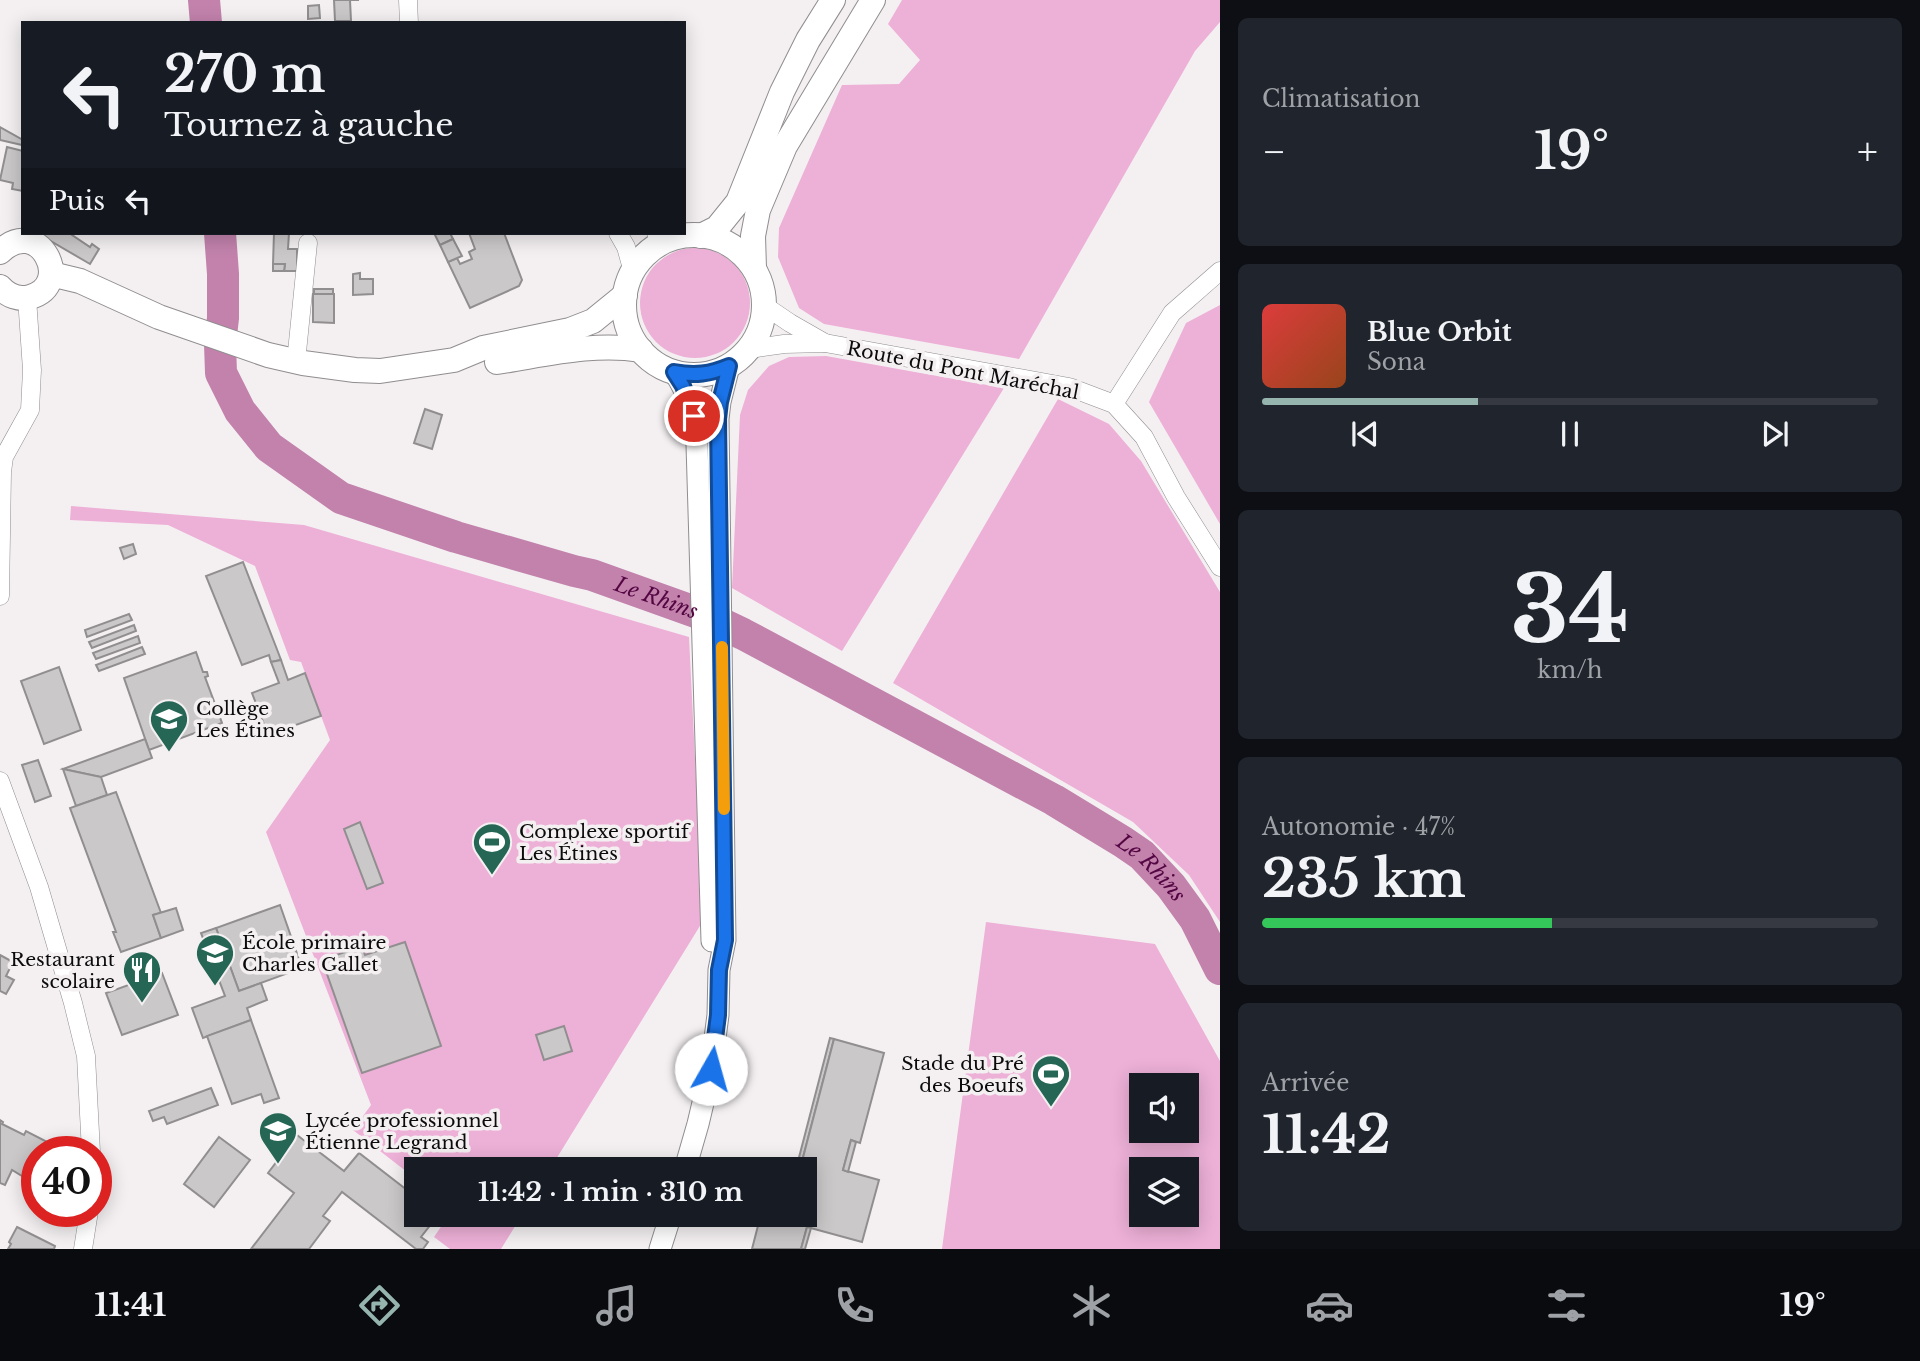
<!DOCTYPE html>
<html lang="fr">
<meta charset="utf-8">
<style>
:root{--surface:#171b24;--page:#20242c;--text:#f1f3f6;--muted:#9ea1a6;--line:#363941;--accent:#95b4ad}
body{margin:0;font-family:"Libre Baskerville",serif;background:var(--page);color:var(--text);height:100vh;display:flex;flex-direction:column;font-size:26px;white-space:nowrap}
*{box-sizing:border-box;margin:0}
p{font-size:23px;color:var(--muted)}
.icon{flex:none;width:38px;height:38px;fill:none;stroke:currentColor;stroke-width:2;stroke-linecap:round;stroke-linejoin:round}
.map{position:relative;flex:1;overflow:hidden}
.side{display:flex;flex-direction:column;gap:18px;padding:18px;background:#0d0f14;width:700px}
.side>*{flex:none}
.banner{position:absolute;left:21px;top:21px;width:665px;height:214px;border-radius:0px;box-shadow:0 4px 18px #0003;background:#171b24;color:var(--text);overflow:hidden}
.buttons{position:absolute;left:1129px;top:1073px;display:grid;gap:14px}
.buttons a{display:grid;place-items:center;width:70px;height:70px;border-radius:0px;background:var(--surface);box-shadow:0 4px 18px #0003;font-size:35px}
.speed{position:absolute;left:21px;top:1136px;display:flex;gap:14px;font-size:35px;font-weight:700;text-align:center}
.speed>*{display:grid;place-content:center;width:91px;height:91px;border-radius:50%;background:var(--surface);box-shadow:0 4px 18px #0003;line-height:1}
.speed .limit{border:10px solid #d22;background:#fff;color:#111}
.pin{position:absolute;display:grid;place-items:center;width:60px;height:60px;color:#fff;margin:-30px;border:4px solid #fff;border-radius:50%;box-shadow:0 2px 7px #0007}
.me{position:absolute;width:77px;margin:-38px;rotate:7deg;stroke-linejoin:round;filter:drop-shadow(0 0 5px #0008)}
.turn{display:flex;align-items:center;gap:24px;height:147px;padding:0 28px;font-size:32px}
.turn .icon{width:91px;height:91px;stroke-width:2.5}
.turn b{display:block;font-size:49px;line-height:60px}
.then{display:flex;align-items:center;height:66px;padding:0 28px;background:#0003;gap:14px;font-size:26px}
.big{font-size:52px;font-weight:800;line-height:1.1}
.side .card{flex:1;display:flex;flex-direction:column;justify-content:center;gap:10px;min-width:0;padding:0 24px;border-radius:10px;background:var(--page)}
.side .dial{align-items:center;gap:0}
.dial b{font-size:91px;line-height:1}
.song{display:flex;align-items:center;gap:21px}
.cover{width:84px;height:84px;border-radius:10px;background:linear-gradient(135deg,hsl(0 70% 55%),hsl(20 70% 35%))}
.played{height:7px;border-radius:4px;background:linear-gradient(90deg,var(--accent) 35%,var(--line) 35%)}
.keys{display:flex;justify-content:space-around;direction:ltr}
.heat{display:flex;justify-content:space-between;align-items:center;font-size:38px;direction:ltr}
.charge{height:10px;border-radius:5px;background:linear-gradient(90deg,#34c759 47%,var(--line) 0)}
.trip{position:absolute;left:404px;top:1157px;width:413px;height:70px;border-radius:0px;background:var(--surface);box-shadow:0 4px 18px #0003;font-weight:800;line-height:70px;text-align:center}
.menu{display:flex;height:112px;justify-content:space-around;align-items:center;background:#090b0e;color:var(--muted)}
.menu .icon{width:49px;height:49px}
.menu .active{color:var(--accent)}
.menu b{font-size:32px;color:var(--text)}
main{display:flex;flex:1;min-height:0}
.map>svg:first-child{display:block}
.green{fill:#edb0d7;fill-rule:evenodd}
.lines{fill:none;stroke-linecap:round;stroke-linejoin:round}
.river{stroke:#c282ac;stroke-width:32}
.building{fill:#cbc8ca;stroke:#918e90;stroke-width:2}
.minor-casing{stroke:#908d8f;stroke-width:19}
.tertiary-casing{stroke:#908d8f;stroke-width:23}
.secondary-casing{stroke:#908d8f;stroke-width:26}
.minor{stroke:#fff;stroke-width:18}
.tertiary{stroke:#fff;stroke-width:21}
.secondary{stroke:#fff;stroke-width:24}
.route-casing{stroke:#114b97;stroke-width:18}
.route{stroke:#1a73e8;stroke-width:12}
.slow{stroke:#f59e0b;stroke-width:12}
.labels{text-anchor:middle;stroke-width:7;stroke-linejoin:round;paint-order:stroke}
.street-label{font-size:19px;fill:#0c0b0c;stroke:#f4f0f2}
.poi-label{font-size:19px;fill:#0c0b0c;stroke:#f4f0f2;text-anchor:start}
.water-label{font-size:21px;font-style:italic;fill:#540642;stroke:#f4f0f2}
</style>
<main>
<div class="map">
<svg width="1220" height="1249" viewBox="0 0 1220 1249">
<rect width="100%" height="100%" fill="#f4f0f2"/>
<g class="green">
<polygon points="902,0 1220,0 1220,22 1195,51 1019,359 824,324 799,308 778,257 779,228 842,85 899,84 920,60 888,24"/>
<circle cx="695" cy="303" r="55"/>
<polygon points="1220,305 1220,524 1149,402 1186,323"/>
<polygon points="826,356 1004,388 842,651 732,588 740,415 748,390 769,366 789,357"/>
<polygon points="1058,399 1109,424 1141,461 1220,592 1220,922 1189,875 1133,822 893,683"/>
<polygon points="71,506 304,525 689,637 703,921 550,1169 416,1169 416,1179 353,1130 371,1105 266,832 330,740 301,662 290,660 255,566 168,525 70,520"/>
<path d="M 986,922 L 1155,944 L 1220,1061 L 1220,1249 L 942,1249 ZM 1141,1085 L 1186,1085 L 1186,1130 L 1141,1130 ZM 1141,1169 L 1186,1169 L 1186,1214 L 1141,1214 Z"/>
<polygon points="449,1215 449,1214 522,1215 501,1249 450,1249 434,1237"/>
</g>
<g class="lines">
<g class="river">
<polyline points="204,0 206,23"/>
<path id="s1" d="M 220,233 L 223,274 L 223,318 L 220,344 L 221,373 L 240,411 L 269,447 L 341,498 L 456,537 L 574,571 L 592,575 L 701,614 L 743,634 L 1054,800 L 1123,842 L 1142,855 L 1171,886 L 1195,919 L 1220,969"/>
</g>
</g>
<g class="building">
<polygon points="334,0 359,0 350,0 351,21 335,21"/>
<polygon points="319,5 320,18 308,19 308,6"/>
<polygon points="0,127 23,140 22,145 0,140"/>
<polygon points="7,147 23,151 23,191 12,189 13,183 0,180"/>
<polygon points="37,233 69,233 90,247 92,244 99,249 90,264"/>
<polygon points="274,233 289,233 288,249 297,249 297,271 284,271 285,264 273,264"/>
<polygon points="434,233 450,233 453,239 440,245"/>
<polygon points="469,233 504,233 522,280 519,286 470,308 448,262 457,258 460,264 472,259 469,252 475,249"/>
<polygon points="453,239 462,256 448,262 440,245"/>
<polygon points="273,264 285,264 284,271 273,271"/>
<polygon points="360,273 360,279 373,279 373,294 353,295 353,274"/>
<rect x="314" y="289" width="19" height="5"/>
<polygon points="313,294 334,294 334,323 313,322"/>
<polygon points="425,409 442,415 432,449 414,443"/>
<polygon points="133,544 136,554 124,559 120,548"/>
<polygon points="243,562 278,652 281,660 271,662 269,655 242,665 206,576"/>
<polygon points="129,614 132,620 87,637 85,630"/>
<polygon points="134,625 136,631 92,648 89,642"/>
<polygon points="138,636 140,643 96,659 93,653"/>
<polygon points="142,647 145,654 99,671 96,665"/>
<polygon points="196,652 203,672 207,672 208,676 205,677 222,723 149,750 124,678"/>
<polygon points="281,660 288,680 305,673 321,716 268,735 252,693 279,683 271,662"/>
<polygon points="59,667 81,730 44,744 21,681"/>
<polygon points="145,739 152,758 101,777 63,769"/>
<polygon points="38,760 51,796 35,802 22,765"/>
<polygon points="63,769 101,777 107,795 76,806"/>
<polygon points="116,792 161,913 153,915 161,938 121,952 113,932 116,932 70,808"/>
<polygon points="360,822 383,883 367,889 344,829"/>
<polygon points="280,905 302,968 239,991 216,928"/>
<polygon points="176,908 183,930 161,938 153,915"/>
<polygon points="216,928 239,991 261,983 267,1000 247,1008 251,1020 203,1038 192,1008 225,996 201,933"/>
<polygon points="405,942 441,1046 362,1073 322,960 362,946 365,955"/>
<polygon points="0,955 13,962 6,976 14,980 6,994 0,991"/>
<polygon points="162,973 178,1015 122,1035 106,993"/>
<polygon points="251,1020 279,1098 264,1103 261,1094 232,1104 207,1036"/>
<polygon points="564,1026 572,1051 544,1060 536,1035"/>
<polygon points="830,1038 834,1039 800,1169 796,1169"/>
<polygon points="834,1039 884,1053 860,1143 851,1140 843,1170 879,1180 862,1242 807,1227 801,1249 803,1249 752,1249 761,1214 805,1214 805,1169 800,1169"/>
<polygon points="211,1088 218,1105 167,1124 164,1117 153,1121 149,1111"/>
<polygon points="0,1120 3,1122 2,1124 24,1135 26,1131 55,1146 52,1152 37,1152 37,1181 35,1184 12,1170 5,1185 0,1183"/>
<polygon points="297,1135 344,1171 359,1153 416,1197 416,1214 439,1214 421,1237 428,1242 423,1249 416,1249 342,1192 323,1216 330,1221 309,1249 251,1249 294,1193 268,1173"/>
<polygon points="219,1137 250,1160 214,1207 184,1184"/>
<polygon points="851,1140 856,1142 848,1172 843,1170"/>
<polygon points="17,1227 55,1246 54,1249 8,1249 11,1244 9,1242"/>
<polygon points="807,1227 811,1228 805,1249 801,1249"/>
</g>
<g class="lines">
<g class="minor-casing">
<g id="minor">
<polyline points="408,0 409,23"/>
<polyline points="618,233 626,247 633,272"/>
<polyline points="656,233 672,239"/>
<polyline points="765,306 790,323 825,343"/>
<polyline points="749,349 784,344 825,343 1069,387 1114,404 1144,437 1176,497 1220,567"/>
<polyline points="296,362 308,243"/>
<polyline points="1114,404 1172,313 1220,271"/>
<polyline points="0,596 2,472 4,457 30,410 32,370 27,298"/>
<polyline points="0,781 39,887 73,1003 86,1056 91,1152"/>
<polyline points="83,1249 89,1211"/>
</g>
</g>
<g class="tertiary-casing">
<g id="tertiary">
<path d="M 674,372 C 690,395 694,417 697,445 L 712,941"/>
<polyline points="685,1169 698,1124 711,1069 718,1015 719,970 725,940 718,419 720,402 729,366"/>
<polyline points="660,1249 671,1214"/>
</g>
</g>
<g class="secondary-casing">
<g id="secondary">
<circle cx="694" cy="305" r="70"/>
<polyline points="701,236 717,228 738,202 782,92 808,40 833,0"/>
<path d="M 0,252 C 39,214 75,285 30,297 C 19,300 8,296 0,287"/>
<polyline points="754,268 753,236 758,210 785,146 873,0"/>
<polyline points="51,274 80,281 159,317 268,355 303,363 355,370 380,371 454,360 483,348 570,330 593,321 625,295"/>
<path d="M 497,362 C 544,355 593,342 641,350"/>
</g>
</g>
<use href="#minor" class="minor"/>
<use href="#tertiary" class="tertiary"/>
<use href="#secondary" class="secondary"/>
</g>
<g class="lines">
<g class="route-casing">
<path id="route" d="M 694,416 L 683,386 L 674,372 C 695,376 710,374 729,366 L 720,402 L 718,419 L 725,940 L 719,970 L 718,1015 L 711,1069"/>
</g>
<use href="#route" class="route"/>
<polyline class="slow" points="722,647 724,809"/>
</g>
<defs>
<g id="school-pin" transform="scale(2.0125)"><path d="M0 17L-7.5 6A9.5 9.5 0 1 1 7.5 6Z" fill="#256654" stroke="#f4f0f2"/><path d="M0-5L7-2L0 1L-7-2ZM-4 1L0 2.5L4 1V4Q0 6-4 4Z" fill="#fff"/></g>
<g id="stadium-pin" transform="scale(2.0125)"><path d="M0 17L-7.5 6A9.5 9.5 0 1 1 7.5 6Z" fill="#256654" stroke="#f4f0f2"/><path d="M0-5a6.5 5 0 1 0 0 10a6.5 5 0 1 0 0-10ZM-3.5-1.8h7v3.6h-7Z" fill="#fff"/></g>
<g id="restaurant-pin" transform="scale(2.0125)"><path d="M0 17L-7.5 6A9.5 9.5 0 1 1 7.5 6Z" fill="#256654" stroke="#f4f0f2"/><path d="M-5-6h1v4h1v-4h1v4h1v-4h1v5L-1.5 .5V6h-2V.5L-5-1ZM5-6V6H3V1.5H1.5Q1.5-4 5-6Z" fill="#fff"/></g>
</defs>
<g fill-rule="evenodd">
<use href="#school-pin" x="169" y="719"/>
<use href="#stadium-pin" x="492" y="842"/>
<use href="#school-pin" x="215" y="953"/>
<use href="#restaurant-pin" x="142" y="970"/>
<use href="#stadium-pin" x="1051" y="1074"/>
<use href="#school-pin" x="278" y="1131"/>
</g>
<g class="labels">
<g class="street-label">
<text transform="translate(963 370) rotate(11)" y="7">Route du Pont Maréchal</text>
</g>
<g class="poi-label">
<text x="196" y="715">Collège<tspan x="196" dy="22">Les Étines</tspan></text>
<text x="519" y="838">Complexe sportif<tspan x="519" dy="22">Les Étines</tspan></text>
<text x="242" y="949">École primaire<tspan x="242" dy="22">Charles Gallet</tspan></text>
<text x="115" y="966" text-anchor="end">Restaurant<tspan x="115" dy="22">scolaire</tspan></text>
<text x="1024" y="1070" text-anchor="end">Stade du Pré<tspan x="1024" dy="22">des Boeufs</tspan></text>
<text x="305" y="1127">Lycée professionnel<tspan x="305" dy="22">Étienne Legrand</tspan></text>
</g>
<g class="water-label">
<text dy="7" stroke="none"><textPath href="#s1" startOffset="648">Le Rhins</textPath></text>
<text dy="7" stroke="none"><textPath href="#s1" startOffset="1214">Le Rhins</textPath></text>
</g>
</g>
</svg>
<div class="buttons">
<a><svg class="icon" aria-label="sound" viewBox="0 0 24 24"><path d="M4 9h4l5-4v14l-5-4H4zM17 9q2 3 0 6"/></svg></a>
<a><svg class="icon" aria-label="layers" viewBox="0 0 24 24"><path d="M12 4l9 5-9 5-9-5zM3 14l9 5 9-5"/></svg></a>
</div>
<div class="speed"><div class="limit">40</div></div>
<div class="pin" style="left:694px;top:416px;background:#d93025"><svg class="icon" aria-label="arrive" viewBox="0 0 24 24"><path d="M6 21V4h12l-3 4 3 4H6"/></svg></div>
<svg class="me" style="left:711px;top:1069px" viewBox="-20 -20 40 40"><circle r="19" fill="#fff"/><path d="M0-13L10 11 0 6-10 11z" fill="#1a73e8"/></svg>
<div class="trip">11:42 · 1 min · 310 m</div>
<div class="banner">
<div class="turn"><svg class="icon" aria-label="left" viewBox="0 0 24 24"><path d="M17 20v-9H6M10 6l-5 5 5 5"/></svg><div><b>270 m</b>Tournez à gauche</div></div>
<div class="then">Puis<svg class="icon" aria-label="left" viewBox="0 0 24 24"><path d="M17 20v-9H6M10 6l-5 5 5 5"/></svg></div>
</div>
</div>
<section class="side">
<div class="card"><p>Climatisation</p>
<div class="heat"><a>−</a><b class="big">19°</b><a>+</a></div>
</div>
<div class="card">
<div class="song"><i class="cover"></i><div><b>Blue Orbit</b><p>Sona</p></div></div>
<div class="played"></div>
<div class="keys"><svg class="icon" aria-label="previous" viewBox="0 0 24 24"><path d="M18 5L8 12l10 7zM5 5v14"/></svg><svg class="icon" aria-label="pause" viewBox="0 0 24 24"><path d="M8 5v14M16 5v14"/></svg><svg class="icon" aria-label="next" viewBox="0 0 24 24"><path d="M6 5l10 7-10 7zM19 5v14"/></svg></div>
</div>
<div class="card dial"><b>34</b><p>km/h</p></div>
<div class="card"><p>Autonomie · 47%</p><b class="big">235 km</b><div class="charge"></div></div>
<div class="card"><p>Arrivée</p><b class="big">11:42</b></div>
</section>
</main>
<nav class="menu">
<b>11:41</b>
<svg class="icon active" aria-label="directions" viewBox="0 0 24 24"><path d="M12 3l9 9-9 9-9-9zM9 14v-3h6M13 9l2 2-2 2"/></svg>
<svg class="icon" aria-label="music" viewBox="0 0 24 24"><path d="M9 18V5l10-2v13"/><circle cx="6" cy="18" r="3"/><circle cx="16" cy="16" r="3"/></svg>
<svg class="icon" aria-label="phone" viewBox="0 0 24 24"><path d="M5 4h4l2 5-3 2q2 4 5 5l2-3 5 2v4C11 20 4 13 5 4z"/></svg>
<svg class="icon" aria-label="climate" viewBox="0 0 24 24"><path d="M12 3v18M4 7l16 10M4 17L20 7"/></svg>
<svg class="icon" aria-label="car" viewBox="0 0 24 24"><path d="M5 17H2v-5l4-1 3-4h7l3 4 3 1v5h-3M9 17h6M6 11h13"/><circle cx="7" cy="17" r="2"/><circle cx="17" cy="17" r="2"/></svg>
<svg class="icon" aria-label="filters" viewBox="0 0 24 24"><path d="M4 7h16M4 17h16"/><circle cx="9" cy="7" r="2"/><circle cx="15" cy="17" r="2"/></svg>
<b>19°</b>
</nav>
